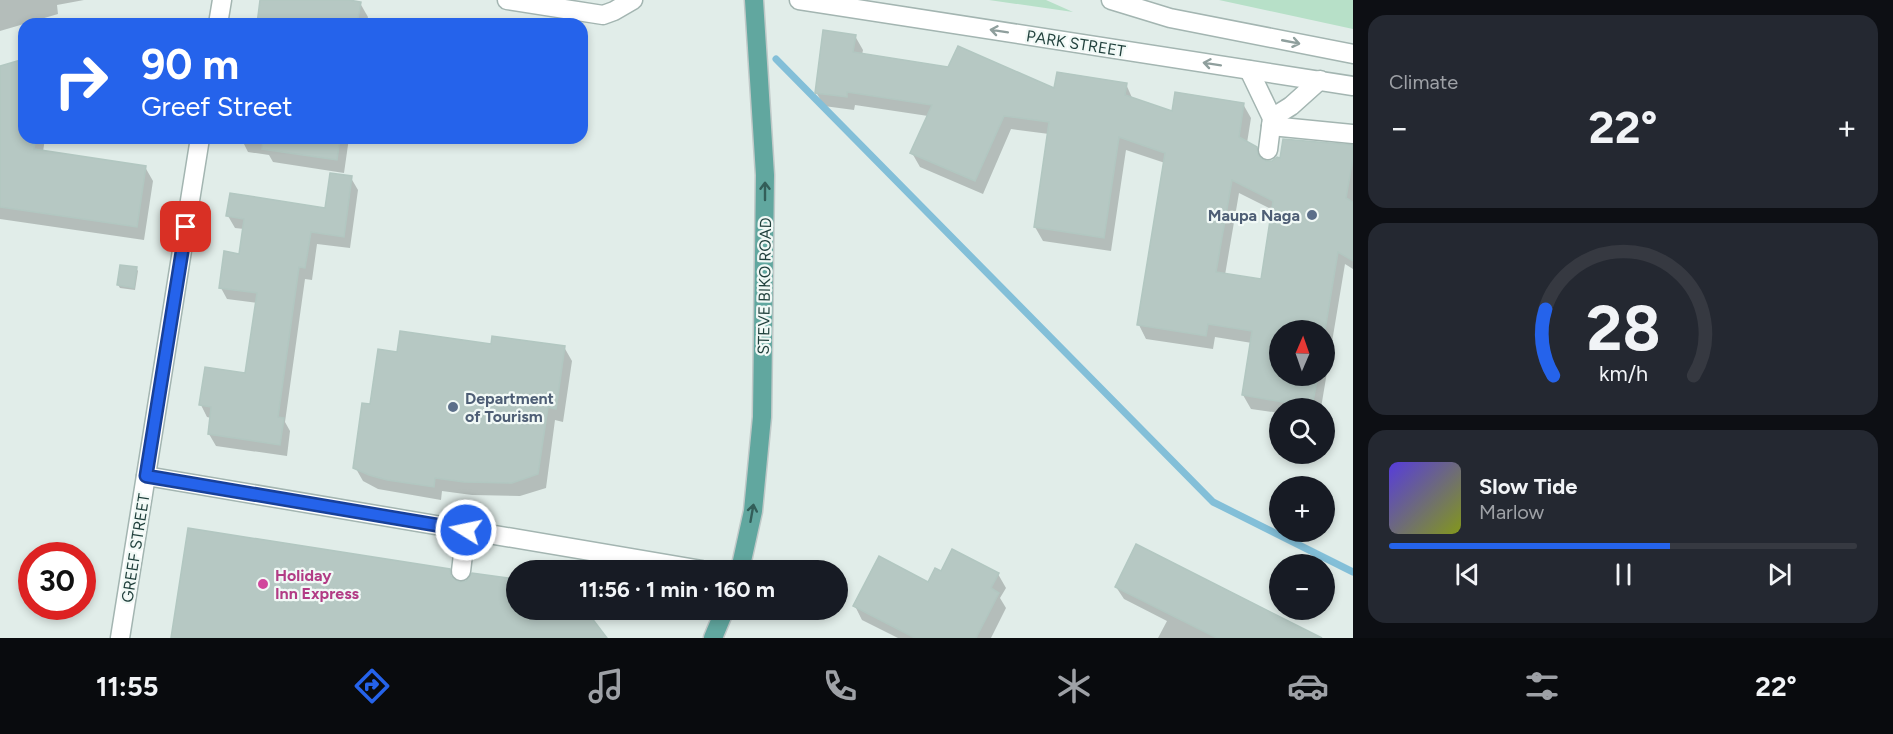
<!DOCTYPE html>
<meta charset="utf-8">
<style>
:root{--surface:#171b24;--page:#242831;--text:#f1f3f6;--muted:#9ea1a6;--line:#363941;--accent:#2563eb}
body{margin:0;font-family:Figtree,sans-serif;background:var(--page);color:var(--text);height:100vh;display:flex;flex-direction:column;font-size:22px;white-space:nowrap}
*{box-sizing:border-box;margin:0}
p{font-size:20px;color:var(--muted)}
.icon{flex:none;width:33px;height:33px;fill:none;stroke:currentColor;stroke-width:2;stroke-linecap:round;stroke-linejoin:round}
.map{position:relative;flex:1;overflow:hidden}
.panel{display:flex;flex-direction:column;gap:15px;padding:15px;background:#0d0f14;width:540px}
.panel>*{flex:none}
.banner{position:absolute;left:18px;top:18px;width:570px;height:126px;border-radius:18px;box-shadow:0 3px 9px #0003;background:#2563eb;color:#fff;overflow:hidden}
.needle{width:39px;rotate:2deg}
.fabs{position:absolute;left:1269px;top:320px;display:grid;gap:12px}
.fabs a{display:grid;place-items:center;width:66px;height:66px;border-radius:50%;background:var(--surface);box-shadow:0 3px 9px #0003;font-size:30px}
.speed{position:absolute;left:18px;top:542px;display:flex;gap:12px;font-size:30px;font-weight:700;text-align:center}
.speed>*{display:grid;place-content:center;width:78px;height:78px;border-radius:50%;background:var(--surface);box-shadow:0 3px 9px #0003;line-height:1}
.speed .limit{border:9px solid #d22;background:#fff;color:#111}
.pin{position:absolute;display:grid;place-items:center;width:51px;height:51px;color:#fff;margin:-26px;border-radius:12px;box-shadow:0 3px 9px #0006}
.me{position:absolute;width:66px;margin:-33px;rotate:280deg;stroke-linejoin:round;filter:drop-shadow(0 0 4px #0008)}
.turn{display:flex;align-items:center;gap:21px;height:126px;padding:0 24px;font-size:27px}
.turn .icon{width:78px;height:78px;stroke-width:2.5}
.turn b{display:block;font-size:42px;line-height:51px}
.big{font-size:45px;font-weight:700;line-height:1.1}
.panel .card{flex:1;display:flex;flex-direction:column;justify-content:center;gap:9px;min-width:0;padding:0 21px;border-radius:18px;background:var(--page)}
.panel .dial{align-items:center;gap:0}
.dial svg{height:156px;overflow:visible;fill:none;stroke:var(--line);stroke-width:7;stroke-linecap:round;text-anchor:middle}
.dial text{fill:var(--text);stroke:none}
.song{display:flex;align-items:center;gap:18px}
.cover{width:72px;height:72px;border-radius:9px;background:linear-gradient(135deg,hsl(250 70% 55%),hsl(70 70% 35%))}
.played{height:6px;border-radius:3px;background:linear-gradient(90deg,var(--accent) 60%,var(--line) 60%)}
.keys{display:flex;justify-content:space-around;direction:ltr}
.heat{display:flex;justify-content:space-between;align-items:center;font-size:33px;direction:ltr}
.trip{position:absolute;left:506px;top:560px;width:342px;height:60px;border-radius:30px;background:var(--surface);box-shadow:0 3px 9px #0003;font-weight:700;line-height:60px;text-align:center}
.dock{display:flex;height:96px;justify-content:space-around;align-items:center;background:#090b0e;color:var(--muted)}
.dock .icon{width:42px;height:42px}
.dock .active{color:var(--accent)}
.dock b{font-size:27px;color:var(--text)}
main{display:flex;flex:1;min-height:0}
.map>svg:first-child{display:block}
.green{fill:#b7e0c8}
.shadow{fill:#0003;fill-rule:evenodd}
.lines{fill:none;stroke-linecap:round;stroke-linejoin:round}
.stream{stroke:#83bfd8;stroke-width:7}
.building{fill:#b6c8c3;stroke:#b2c7c1;stroke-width:1.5;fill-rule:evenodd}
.minor-casing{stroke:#a3b5b1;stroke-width:21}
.major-casing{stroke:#c0c9c8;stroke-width:21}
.minor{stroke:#fff;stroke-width:18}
.major{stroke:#61a79f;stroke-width:18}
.oneway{stroke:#8f9f9d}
.oneway2{stroke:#335e59}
.route-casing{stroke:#184099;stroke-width:15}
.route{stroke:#2563eb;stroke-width:10}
.service-dot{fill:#5c6f8a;stroke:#f1f9f6;stroke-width:2}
.hotel-dot{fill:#d1479c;stroke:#f1f9f6;stroke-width:2}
.labels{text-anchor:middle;stroke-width:4.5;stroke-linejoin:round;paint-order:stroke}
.street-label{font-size:16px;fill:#1f3f3b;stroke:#f1f9f6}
.service-label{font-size:16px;font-weight:bold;fill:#4e5e75;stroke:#f1f9f6;text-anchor:end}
.hotel-label{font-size:16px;font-weight:bold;fill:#b23c85;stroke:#f1f9f6;text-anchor:start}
</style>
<main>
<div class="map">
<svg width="1353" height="638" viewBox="0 0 1353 638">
<rect width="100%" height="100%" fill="#e1ede9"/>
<g class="green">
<polygon points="989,0 1046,0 1073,12"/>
<polygon points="1219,0 1353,0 1353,29"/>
</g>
<g class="shadow">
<polygon points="0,0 84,0 57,5 58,14 0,31"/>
<polygon points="262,0 339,0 360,3 368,17 366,24 258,24"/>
<path d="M 855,36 L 863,50 L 862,55 L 1056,90 L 1126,84 L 1133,100 L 1173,113 L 1243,104 L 1251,118 L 1247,143 L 1256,148 L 1266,163 L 1353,146 L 1353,269 L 1345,264 L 1321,408 L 1280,408 L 1280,413 L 1251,409 L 1243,395 L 1252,343 L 1215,337 L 1213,349 L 1146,339 L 1139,325 L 1165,163 L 1126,150 L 1111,251 L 1043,241 L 1035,227 L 1049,134 L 1011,129 L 983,194 L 920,167 L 912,153 L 928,116 L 855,105 L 854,110 L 824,106 L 816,92 ZM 1239,193 L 1273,210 L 1262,281 L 1225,275 ZM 1280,330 L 1324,330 L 1324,375 L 1280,375 Z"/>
<polygon points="24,61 24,138 45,138 43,152 145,167 153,181 144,240 0,219 0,67"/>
<polygon points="241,138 349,138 344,173 273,162 269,155 248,152"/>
<polygon points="351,178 358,190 350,248 317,244 312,280 305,279 285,422 290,431 287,456 216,446 209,434 211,418 207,417 201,405 246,375 257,303 227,299 221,288 240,255 244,229 235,228 228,216 327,209"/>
<polygon points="136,268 138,271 135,290 120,288 118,285"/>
<polygon points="492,345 564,347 572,361 563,422 555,420 546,488 520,496 472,495 442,491 441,500 378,489 363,481 355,467 371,405 399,353"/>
<polygon points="941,573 998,574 1006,588 1000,598 1006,608 991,638 898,638 862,620 855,606 928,584"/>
<polygon points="1116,587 1317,638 1158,638 1167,621 1124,599"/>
</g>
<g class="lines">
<polyline class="stream" points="776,59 1213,502 1353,572"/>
</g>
<g class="building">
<polygon points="260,0 349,0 361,2 357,24 257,24"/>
<path d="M 823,30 L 856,35 L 853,52 L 948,67 L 958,46 L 1054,88 L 1057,72 L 1127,83 L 1125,95 L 1172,111 L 1175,92 L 1244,103 L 1239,137 L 1257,147 L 1258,155 L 1266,161 L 1272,161 L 1277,157 L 1280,158 L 1283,139 L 1353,145 L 1353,158 L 1346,198 L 1353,202 L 1353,261 L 1338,252 L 1325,330 L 1280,330 L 1280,375 L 1318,375 L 1312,407 L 1242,395 L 1252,331 L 1208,324 L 1206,336 L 1137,325 L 1165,153 L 1119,137 L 1104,238 L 1034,227 L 1049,122 L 1004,116 L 975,181 L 910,153 L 932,105 L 847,92 L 847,97 L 815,93 ZM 1232,180 L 1273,201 L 1261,279 L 1216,272 Z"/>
<polygon points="24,59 24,138 36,138 34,149 146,166 137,227 0,207 0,66"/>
<polygon points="263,138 340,138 337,160 262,149"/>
<polygon points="330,173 352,176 344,237 311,232 305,268 299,267 278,417 284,418 280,445 208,434 211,407 199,405 205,367 245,373 257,293 219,288 224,251 239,254 244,219 226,216 230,193 325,208"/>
<polygon points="120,265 137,267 134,288 117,285"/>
<polygon points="400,331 491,344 492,336 565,346 556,409 548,407 538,474 512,483 464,482 435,478 434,487 387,480 369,475 353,468 362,403 370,404 378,349 397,352"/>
<polygon points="188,528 450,569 451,576 459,582 466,581 472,573 516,579 516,609 585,609 607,638 171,638"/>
<polygon points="1136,544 1322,638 1217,638 1115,587"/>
<polygon points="952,549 999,573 991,588 999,593 976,638 915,638 853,606 879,556 928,582 935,568 941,571"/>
</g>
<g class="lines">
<g class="minor-casing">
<g id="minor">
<polyline points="507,0 603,15 614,11 633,0"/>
<polyline points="799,0 1353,86"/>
<polyline points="1111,0 1170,18 1353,54"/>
<polyline points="218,24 222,0"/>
<polyline points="1249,70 1272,118 1268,150"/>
<polyline points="1272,118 1291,106 1320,80"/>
<polyline points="1271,126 1353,134"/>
<polyline points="146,476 702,570"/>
<polyline points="461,571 466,530"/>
<polyline points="120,638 200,138"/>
</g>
</g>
<g class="major-casing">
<g id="major">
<polyline points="740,570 753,511 762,417 765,175 754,0"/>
<polyline points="713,638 725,609"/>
</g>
</g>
<use href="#minor" class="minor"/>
<use href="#major" class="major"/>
</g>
<defs><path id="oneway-shaft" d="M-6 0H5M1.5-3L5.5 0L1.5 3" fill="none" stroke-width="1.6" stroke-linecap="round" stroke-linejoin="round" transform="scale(1.5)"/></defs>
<g class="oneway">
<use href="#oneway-shaft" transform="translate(999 31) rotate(-171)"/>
<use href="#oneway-shaft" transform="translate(1291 42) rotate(11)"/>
<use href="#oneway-shaft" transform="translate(1212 64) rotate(-171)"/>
</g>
<g class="oneway2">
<use href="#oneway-shaft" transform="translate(765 191) rotate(-90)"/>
<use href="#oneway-shaft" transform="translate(752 513) rotate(-80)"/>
</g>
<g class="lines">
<g class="route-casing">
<polyline id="route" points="186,227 146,476 466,530"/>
</g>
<use href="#route" class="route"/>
</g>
<g class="service-dot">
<circle cx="1312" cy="215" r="6"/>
<circle cx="453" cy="407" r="6"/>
</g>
<circle class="hotel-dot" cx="263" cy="584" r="6"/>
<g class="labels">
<g class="street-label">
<text transform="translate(1076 43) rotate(9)" y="6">PARK STREET</text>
<text transform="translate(764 286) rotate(-89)" y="6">STEVE BIKO ROAD</text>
<text transform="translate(135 548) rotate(-81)" y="6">GREEF STREET</text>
</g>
<g class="service-label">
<text x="1300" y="221">Maupa Naga</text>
<text x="465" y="404" text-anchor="start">Department<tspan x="465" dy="18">of Tourism</tspan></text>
</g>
<g class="hotel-label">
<text x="275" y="581">Holiday<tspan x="275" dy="18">Inn Express</tspan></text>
</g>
</g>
</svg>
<div class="fabs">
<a><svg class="needle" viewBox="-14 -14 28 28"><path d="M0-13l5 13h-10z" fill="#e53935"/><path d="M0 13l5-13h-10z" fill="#9ea1a6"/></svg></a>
<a><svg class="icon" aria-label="search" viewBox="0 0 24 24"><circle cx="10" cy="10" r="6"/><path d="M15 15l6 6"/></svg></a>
<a>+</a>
<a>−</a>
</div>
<div class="speed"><div class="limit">30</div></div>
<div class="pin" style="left:186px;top:227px;background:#d93025"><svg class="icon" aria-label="arrive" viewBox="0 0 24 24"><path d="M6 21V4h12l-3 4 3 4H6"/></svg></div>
<svg class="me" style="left:466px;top:530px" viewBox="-20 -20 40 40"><circle r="17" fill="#2563eb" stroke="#fff" stroke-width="3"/><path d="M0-11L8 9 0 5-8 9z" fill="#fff"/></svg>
<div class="trip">11:56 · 1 min · 160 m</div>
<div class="banner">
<div class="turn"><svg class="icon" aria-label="right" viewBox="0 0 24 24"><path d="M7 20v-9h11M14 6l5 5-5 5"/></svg><div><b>90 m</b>Greef Street</div></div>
</div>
</div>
<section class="panel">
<div class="card"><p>Climate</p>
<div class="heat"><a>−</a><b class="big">22°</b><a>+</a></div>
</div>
<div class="card dial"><svg viewBox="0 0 100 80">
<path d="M14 69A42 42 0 1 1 86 69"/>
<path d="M14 69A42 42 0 0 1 10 35" stroke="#2563eb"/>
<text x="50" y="56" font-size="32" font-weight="700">28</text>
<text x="50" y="72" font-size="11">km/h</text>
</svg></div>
<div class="card">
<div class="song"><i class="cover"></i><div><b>Slow Tide</b><p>Marlow</p></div></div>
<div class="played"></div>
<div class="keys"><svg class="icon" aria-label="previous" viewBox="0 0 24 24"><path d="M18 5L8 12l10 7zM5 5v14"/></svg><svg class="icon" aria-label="pause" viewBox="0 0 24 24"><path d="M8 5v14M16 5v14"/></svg><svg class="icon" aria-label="next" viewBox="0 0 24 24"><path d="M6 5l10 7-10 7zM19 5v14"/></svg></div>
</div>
</section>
</main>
<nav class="dock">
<b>11:55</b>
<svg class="icon active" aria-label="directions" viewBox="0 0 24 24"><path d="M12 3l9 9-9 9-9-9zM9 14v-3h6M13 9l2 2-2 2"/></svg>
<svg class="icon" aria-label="music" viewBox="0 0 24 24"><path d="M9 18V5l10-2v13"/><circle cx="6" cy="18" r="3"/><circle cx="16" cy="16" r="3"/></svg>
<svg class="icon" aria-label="phone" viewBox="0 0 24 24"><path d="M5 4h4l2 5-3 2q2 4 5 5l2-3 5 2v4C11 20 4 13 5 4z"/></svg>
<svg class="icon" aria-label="climate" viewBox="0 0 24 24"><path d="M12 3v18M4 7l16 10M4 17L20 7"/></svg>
<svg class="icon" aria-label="car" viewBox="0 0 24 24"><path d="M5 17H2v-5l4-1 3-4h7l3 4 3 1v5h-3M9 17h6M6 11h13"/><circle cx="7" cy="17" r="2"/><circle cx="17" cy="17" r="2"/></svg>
<svg class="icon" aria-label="filters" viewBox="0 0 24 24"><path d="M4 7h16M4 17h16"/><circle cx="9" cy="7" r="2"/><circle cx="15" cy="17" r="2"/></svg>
<b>22°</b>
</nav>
